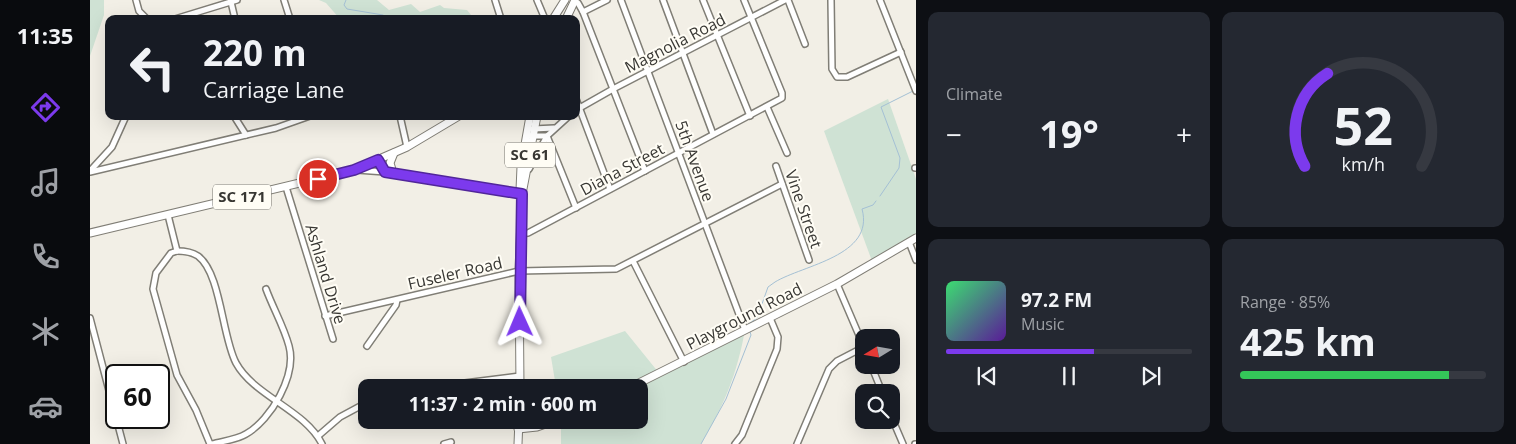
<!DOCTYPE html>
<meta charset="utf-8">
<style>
:root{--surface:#171b24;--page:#242831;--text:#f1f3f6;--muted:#9ea1a6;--line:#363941;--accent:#7c3aed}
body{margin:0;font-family:"Open Sans",sans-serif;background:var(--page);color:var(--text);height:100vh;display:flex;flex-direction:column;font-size:19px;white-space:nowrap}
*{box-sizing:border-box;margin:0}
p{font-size:16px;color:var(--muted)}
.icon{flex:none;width:28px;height:28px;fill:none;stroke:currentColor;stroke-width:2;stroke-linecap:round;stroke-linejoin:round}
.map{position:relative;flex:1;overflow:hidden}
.side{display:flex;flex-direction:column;gap:12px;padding:12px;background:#0d0f14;width:600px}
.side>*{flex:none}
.top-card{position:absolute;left:15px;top:15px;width:475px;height:105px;border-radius:10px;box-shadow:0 5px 20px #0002;background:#171b24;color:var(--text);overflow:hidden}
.needle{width:32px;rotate:259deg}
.buttons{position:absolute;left:765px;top:329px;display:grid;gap:10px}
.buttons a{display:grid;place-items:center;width:45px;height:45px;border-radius:10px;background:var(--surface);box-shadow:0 5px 20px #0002;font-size:25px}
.speed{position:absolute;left:15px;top:364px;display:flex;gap:10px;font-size:25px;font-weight:700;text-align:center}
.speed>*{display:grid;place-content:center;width:65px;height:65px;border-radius:50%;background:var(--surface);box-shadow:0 5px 20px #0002;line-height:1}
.speed .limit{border:2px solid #111;border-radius:8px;background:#fff;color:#111}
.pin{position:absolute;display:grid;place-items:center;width:42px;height:42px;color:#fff;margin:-21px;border:2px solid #fff;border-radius:50%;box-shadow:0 1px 5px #0007}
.me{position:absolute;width:55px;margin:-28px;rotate:359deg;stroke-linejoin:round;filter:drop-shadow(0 0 4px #0008)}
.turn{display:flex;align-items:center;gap:18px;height:105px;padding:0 15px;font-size:22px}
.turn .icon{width:65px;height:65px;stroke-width:2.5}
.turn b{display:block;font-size:35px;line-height:42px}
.big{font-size:38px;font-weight:700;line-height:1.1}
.side .card{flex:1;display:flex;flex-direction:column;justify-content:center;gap:8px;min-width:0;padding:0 18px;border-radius:10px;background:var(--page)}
.side .dial{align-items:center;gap:0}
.dial svg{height:130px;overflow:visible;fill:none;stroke:var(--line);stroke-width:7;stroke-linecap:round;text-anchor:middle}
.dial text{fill:var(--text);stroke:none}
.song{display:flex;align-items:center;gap:15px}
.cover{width:60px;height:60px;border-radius:8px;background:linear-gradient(135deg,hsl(140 70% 55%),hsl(270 70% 35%))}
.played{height:5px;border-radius:2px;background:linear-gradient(90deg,var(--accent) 60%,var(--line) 60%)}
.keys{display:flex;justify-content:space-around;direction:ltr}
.heat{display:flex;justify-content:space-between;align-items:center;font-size:28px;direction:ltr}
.charge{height:8px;border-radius:4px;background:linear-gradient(90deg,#34c759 85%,var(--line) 0)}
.side .tiles{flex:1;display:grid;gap:12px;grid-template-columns:repeat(2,1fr)}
.trip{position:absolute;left:268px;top:379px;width:290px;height:50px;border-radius:10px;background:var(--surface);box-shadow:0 5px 20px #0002;font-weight:700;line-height:50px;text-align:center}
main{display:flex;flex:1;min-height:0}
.menu{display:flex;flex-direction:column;width:90px;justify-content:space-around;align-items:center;background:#090b0e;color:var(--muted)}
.menu .icon{width:35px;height:35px}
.menu .selected{color:var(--accent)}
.menu b{font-size:22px;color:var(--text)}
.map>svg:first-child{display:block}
.green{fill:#cfe2d4}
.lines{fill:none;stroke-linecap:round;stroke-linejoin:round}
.stream{stroke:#a4c0d4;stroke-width:1}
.minor-casing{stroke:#807e76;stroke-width:8}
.major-casing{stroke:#807e76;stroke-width:9}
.minor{stroke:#fff;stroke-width:5}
.major{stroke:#fff;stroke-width:7}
.route-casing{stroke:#51269a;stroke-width:12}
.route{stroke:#7c3aed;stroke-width:9}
.labels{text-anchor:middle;stroke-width:4;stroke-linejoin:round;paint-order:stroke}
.shield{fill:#fffdf5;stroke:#74726d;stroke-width:1}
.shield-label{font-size:15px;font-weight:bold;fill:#383733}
.street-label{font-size:16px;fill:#383733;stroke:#fffdf5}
</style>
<main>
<nav class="menu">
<b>11:35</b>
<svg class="icon selected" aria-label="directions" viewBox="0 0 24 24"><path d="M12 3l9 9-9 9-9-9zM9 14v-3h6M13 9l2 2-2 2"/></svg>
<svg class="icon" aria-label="music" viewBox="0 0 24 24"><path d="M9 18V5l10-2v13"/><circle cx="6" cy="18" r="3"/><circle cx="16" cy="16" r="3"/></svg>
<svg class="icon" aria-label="phone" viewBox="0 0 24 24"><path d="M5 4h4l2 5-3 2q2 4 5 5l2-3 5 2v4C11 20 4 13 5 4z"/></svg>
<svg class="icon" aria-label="climate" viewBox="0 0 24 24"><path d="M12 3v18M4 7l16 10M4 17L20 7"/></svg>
<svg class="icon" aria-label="car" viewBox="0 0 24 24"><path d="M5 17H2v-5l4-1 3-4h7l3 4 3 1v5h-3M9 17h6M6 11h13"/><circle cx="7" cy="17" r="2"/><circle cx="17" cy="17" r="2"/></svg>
</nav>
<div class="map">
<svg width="826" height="444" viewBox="0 0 826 444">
<rect width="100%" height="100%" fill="#f2efe6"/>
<g class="green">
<polygon points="0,0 14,0 14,15 0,56"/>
<polygon points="229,0 287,0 299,10 321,4 330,12 350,5 354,8 377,10 381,15 380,19 250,19 236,3"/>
<polygon points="798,99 826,179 826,234 782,261 734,131"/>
<path d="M 655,330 C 647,374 634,406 611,444 L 471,444 L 471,420 L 549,420 L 549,388 L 466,387 L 461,357 L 535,331 L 569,373 Z"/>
</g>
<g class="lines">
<g class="stream">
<polyline points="256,0 254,5 257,9 293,15"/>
<polyline points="790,196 809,168 810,158 791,107 823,91"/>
<path d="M 657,325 L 667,318 L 678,287 L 685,282 C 713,265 785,256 772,209 L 783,205 L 786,201"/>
<polyline points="611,444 636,399 661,335 660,332"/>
</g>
<g class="minor-casing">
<g id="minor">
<polyline points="46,0 49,11 57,19"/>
<polyline points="194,0 200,19"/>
<polyline points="405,0 411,19"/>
<polyline points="447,0 455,19"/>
<polyline points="531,0 655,330"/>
<polyline points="573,0 623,134"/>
<polyline points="613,0 660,116"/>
<polyline points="698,0 715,44"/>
<polyline points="741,0 742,69 747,77 757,77 811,52"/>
<polyline points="790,0 826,91"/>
<polyline points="141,2 145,19"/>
<polyline points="484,2 488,3 493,12 555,171"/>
<polyline points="493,12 517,0"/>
<polyline points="85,19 147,0"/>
<polyline points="486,99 520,189"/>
<polyline points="677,107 697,153"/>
<polyline points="486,110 523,89 695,0"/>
<polyline points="144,116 156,135"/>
<polyline points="310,116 317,147"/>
<polyline points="443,129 464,128"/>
<polyline points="440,136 457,136"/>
<polyline points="457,136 486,208"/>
<polyline points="288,160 295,172 432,194 432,192"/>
<polyline points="686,166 719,260"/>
<polyline points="825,168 826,168"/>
<polyline points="439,169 457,136 479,116"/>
<polyline points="267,170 295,172"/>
<polyline points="0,171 22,147 36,116"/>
<polyline points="0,172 186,128 220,116"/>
<polyline points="196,187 243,339"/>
<polyline points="78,215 87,251"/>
<polyline points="430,234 438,233 692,98 692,93 654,0"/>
<polyline points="819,242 826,260"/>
<path d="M 87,251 C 94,251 102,252 108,256 C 131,273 132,337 146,363 C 164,396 215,410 232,444"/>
<polyline points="87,251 81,253 66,273 63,289 87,375 106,410 120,444"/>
<polyline points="543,261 594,362"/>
<polyline points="747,284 774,347"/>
<polyline points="235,316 429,271 526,269 692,184"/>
<polyline points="0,318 33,444"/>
<polyline points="277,346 306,305 307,300"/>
<polyline points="781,365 792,392"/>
<polyline points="335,388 430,376"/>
<polyline points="801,416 813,444"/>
<polyline points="228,436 250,417 276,403"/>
<path d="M 122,444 C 133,441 146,440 156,434 C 181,420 207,375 199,346 C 194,327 183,308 176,289"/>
<polyline points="354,444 361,442"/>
<polyline points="645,444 652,435 687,349 688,337 680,318"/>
<polyline points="707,444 739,369 747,361 774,347"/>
<polyline points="825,444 826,444"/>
</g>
</g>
<g class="major-casing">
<g id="major">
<polyline points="463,19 475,0"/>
<polyline points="476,19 485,0"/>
<polyline points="303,173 300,163 304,153"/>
<polyline points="430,190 431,167 440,116"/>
<polyline points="0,233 264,170 317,147 369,116"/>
<polyline points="430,388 429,271 432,194 447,116"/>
<polyline points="539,388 747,284 826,238"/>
<polyline points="428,429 447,427 467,420"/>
<polyline points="428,444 429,420"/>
</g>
</g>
<use href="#minor" class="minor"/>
<use href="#major" class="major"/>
</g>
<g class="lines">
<g class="route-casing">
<polyline id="route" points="228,179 264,170 288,160 295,172 432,194 430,322"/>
</g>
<use href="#route" class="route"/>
</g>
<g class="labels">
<g class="shield">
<rect x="415" y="142.5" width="50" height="25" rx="4"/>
<rect x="123" y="184.5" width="58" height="25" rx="4"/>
</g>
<g class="shield-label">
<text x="440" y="160">SC 61</text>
<text x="152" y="202">SC 171</text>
</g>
<g class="street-label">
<text transform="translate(585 43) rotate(-27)" y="6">Magnolia Road</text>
<text transform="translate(605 161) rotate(70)" y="6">5th Avenue</text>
<text transform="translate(532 169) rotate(-28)" y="6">Diana Street</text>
<text transform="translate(714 209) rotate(71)" y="6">Vine Street</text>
<text transform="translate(365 273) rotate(-13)" y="6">Fuseler Road</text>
<text transform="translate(236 274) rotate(73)" y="6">Ashland Drive</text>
<text transform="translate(654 316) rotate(-27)" y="6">Playground Road</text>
</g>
</g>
</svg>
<div class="buttons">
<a><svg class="needle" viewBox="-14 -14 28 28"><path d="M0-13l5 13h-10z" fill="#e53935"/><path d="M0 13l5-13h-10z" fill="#9ea1a6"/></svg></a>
<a><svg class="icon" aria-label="search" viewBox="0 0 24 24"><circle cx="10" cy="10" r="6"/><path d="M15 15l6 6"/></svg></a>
</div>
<div class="speed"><div class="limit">60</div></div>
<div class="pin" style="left:228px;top:179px;background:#d93025"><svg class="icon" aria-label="arrive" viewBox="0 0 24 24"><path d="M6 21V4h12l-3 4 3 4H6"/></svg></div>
<svg class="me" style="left:430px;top:322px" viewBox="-20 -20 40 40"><path d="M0-17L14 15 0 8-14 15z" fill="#7c3aed" stroke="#fff" stroke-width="4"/></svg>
<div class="trip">11:37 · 2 min · 600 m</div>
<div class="top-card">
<div class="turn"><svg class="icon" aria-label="left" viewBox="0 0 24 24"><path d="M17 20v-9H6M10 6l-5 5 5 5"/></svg><div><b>220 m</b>Carriage Lane</div></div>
</div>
</div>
<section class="side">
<div class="tiles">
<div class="card"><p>Climate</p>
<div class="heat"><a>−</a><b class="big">19°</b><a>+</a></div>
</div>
<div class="card dial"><svg viewBox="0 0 100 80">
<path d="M14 69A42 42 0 1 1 86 69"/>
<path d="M14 69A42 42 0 0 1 28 12" stroke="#7c3aed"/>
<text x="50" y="56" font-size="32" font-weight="700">52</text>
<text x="50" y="72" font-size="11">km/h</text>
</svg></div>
<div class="card">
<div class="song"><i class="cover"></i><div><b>97.2 FM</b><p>Music</p></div></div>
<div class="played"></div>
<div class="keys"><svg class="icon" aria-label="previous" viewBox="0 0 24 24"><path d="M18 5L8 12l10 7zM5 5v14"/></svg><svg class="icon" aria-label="pause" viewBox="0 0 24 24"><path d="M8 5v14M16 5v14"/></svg><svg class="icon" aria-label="next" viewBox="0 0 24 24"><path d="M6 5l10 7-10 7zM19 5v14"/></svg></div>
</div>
<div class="card"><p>Range · 85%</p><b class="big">425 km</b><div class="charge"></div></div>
</div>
</section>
</main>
